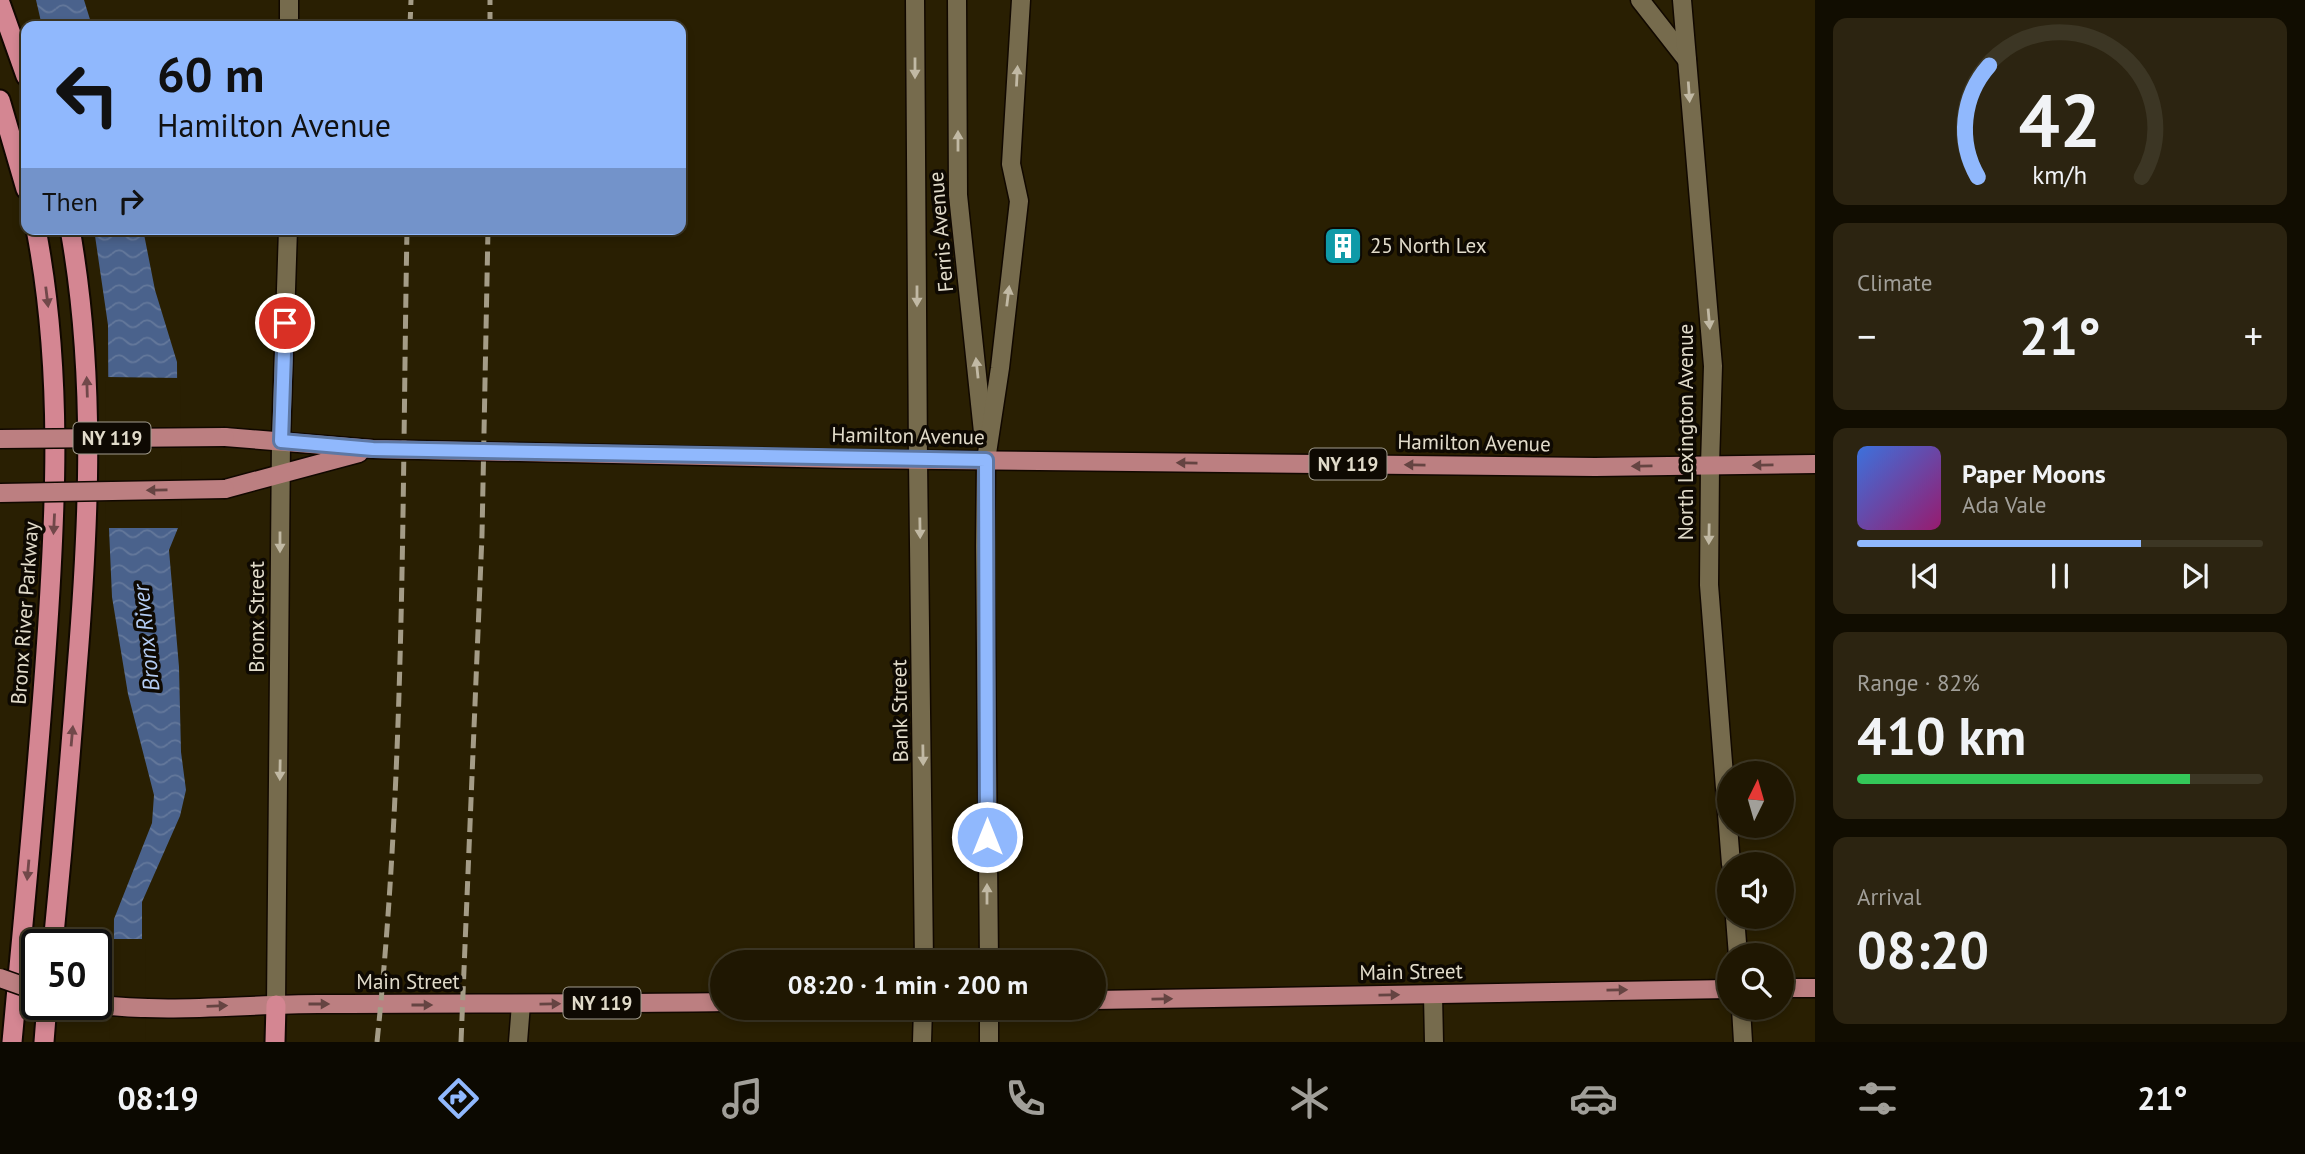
<!DOCTYPE html>
<meta charset="utf-8">
<style>
:root{--surface:#1f1702;--page:#2c2411;--text:#f1f3f6;--muted:#a19f99;--line:#3c3624;--accent:#90b8fd}
body{margin:0;font-family:"PT Sans",sans-serif;background:var(--page);color:var(--text);height:100vh;display:flex;flex-direction:column;font-size:26px;white-space:nowrap}
*{box-sizing:border-box;margin:0}
p{font-size:23px;color:var(--muted)}
.icon{flex:none;width:38px;height:38px;fill:none;stroke:currentColor;stroke-width:2;stroke-linecap:round;stroke-linejoin:round}
.map{position:relative;flex:1;overflow:hidden}
.side{display:flex;flex-direction:column;gap:18px;padding:18px;background:#110d01;width:490px}
.side>*{flex:none}
.hud{position:absolute;left:21px;top:21px;width:665px;height:214px;border-radius:14px;box-shadow:0 4px 10px #0003,0 0 0 2px var(--line);background:#90b8fd;color:#111;overflow:hidden}
.needle{width:46px;rotate:5deg}
.tools{position:absolute;left:1717px;top:761px;display:grid;gap:14px}
.tools a{display:grid;place-items:center;width:77px;height:77px;border-radius:50%;background:var(--surface);box-shadow:0 4px 10px #0003,0 0 0 2px var(--line);font-size:35px}
.speed{position:absolute;left:21px;top:929px;display:flex;gap:14px;font-size:35px;font-weight:700;text-align:center}
.speed>*{display:grid;place-content:center;width:91px;height:91px;border-radius:50%;background:var(--surface);box-shadow:0 4px 10px #0003,0 0 0 2px var(--line);line-height:1}
.speed .limit{border:4px solid #111;border-radius:10px;background:#fff;color:#111}
.pin{position:absolute;display:grid;place-items:center;width:60px;height:60px;color:#fff;margin:-30px;border:4px solid #fff;border-radius:50%;box-shadow:0 2px 7px #0007}
.me{position:absolute;width:77px;margin:-38px;rotate:0deg;stroke-linejoin:round;filter:drop-shadow(0 0 5px #0008)}
.turn{display:flex;align-items:center;gap:24px;height:147px;padding:0 21px;font-size:32px}
.turn .icon{width:91px;height:91px;stroke-width:2.5}
.turn b{display:block;font-size:49px;line-height:60px}
.then{display:flex;align-items:center;height:66px;padding:0 21px;background:#0003;gap:14px;font-size:26px}
.big{font-size:52px;font-weight:700;line-height:1.1}
.side .card{flex:1;display:flex;flex-direction:column;justify-content:center;gap:10px;min-width:0;padding:0 24px;border-radius:14px;background:var(--page)}
.side .dial{align-items:center;gap:0}
.dial svg{height:182px;overflow:visible;fill:none;stroke:var(--line);stroke-width:7;stroke-linecap:round;text-anchor:middle}
.dial text{fill:var(--text);stroke:none}
.song{display:flex;align-items:center;gap:21px}
.cover{width:84px;height:84px;border-radius:10px;background:linear-gradient(135deg,hsl(220 70% 55%),hsl(320 70% 35%))}
.played{height:7px;border-radius:4px;background:linear-gradient(90deg,var(--accent) 70%,var(--line) 70%)}
.keys{display:flex;justify-content:space-around;direction:ltr}
.heat{display:flex;justify-content:space-between;align-items:center;font-size:38px;direction:ltr}
.charge{height:10px;border-radius:5px;background:linear-gradient(90deg,#34c759 82%,var(--line) 0)}
.trip{position:absolute;left:710px;top:950px;width:396px;height:70px;border-radius:35px;background:var(--surface);box-shadow:0 4px 10px #0003,0 0 0 2px var(--line);font-weight:700;line-height:70px;text-align:center}
.menu{display:flex;height:112px;justify-content:space-around;align-items:center;background:#0c0901;color:var(--muted)}
.menu .icon{width:49px;height:49px}
.menu .current{color:var(--accent)}
.menu b{font-size:32px;color:var(--text)}
main{display:flex;flex:1;min-height:0}
.map>svg:first-child{display:block}
.water{fill:url(#water-waves)}
.pier{fill:#291f02}
.lines{fill:none;stroke-linecap:round;stroke-linejoin:round}
.service-casing{stroke:#110800;stroke-width:21}
.tertiary-casing{stroke:#110800;stroke-width:21}
.secondary-casing{stroke:#110800;stroke-width:21}
.primary-casing{stroke:#110800;stroke-width:21}
.trunk-casing{stroke:#110800;stroke-width:23}
.service{stroke:#766b4d;stroke-width:18}
.tertiary{stroke:#766b4d;stroke-width:18}
.secondary{stroke:#766b4d;stroke-width:18}
.primary{stroke:#bc7f81;stroke-width:18}
.trunk{stroke:#d48692;stroke-width:19}
.rail{stroke:#a49c87;stroke-width:5;stroke-dasharray:14 7;stroke-linecap:butt}
.primary-bridge-casing{stroke:#110800;stroke-width:21;stroke-linecap:butt}
.primary-bridge{stroke:#bc7f81;stroke-width:18}
.oneway{fill:#c1b9a4}
.oneway2{fill:#71484a}
.oneway3{fill:#654442}
.route-casing{stroke:#5e78a4;stroke-width:18}
.route{stroke:#90b8fd;stroke-width:12}
.labels{text-anchor:middle;stroke-width:7;stroke-linejoin:round;paint-order:stroke}
.shield{fill:#0e0902;stroke:#a29c8e;stroke-width:2}
.shield-label{font-size:19px;font-weight:bold;fill:#e1dbca}
.street-label{font-size:21px;fill:#e1dbca;stroke:#0e0902}
.poi-label{font-size:21px;fill:#e1dbca;stroke:#0e0902;text-anchor:start}
.water-label{font-size:23px;font-style:italic;fill:#b4ccf3;stroke:#0e0902}
</style>
<main>
<div class="map">
<svg width="1815" height="1042" viewBox="0 0 1815 1042">
<defs>
<pattern id="water-waves" width="16" height="10" patternUnits="userSpaceOnUse" patternTransform="scale(1.75)"><rect width="16" height="10" fill="#4a628c"/><path d="M0 5q4-4 8 0t8 0" fill="none" stroke="#64789b"/></pattern>
</defs>
<rect width="100%" height="100%" fill="#291f02"/>
<g class="water">
<polygon points="36,0 84,0 92,26 42,26"/>
<polygon points="94,229 143,229 155,290 177,362 178,528 169,550 179,667 181,752 186,790 180,816 142,902 142,1042 113,1042 114,919 152,823 154,795 128,694 112,597 109,529 108,325"/>
</g>
<g class="pier">
<polygon points="105,377 180,378 182,528 106,528"/>
<polygon points="110,939 145,939 146,1042 109,1042"/>
</g>
<g class="lines">
<g class="service-casing">
<g id="service">
<polyline points="915,0 918,460"/>
<polyline points="289,26 289,0"/>
<polyline points="281,441 288,229"/>
<polyline points="1433,995 1434,1042"/>
<polyline points="518,1042 521,1004"/>
</g>
</g>
<g class="tertiary-casing">
<g id="tertiary">
<polyline points="957,0 958,195 983,432"/>
<polyline points="1640,0 1687,60"/>
<polyline points="1682,0 1713,366 1710,465"/>
<polyline points="918,460 924,962"/>
<polyline points="986,460 1000,368 1019,201 1011,164 1021,0"/>
<polyline points="276,1005 281,441"/>
<polyline points="922,1042 923,1008"/>
</g>
</g>
<g class="secondary-casing">
<g id="secondary">
<polyline points="986,460 985,546 989,962"/>
<polyline points="1710,465 1709,585 1731,864"/>
<polyline points="1735,917 1738,956"/>
<polyline points="989,1008 989,1042"/>
<polyline points="1741,1008 1743,1042"/>
</g>
</g>
<g class="primary-casing">
<g id="primary">
<polyline points="225,437 373,449 846,459 1595,467 1815,464"/>
<polyline points="225,489 359,453"/>
<polyline points="1782,988 1815,988"/>
<polyline points="1094,1000 1729,989"/>
<path d="M 94,1004 C 167,1014 244,1004 318,1004 C 453,1003 588,1004 723,1002"/>
</g>
</g>
<g class="trunk-casing">
<g id="trunk">
<polyline points="0,3 26,76"/>
<polyline points="0,100 26,189"/>
<path d="M 53,945 C 62,853 70,761 77,669 C 89,523 96,375 70,229"/>
<path d="M 12,1042 C 24,912 37,782 46,651 C 56,510 63,370 36,229"/>
<polyline points="44,1042 47,1004"/>
<polyline points="275,1042 276,1005"/>
</g>
</g>
<use href="#service" class="service"/>
<use href="#tertiary" class="tertiary"/>
<use href="#secondary" class="secondary"/>
<use href="#primary" class="primary"/>
<use href="#trunk" class="trunk"/>
<g class="rail">
<polyline points="410,26 411,0"/>
<polyline points="490,26 490,0"/>
<path d="M 377,1042 C 405,772 402,500 407,229"/>
<polyline points="461,1042 482,535 488,229"/>
</g>
<g class="primary-bridge-casing">
<g id="primary-bridge">
<polyline points="0,439 225,437"/>
<polyline points="0,493 225,489"/>
<polyline points="0,978 37,991"/>
</g>
</g>
<use href="#primary-bridge" class="primary-bridge"/>
</g>
<defs><path id="oneway-solid" d="M-6-.8H1V-3.2L6.5 0L1 3.2V.8H-6Z" transform="scale(1.75)"/></defs>
<g class="oneway">
<use href="#oneway-solid" transform="translate(915 68) rotate(90)"/>
<use href="#oneway-solid" transform="translate(1017 76) rotate(-87)"/>
<use href="#oneway-solid" transform="translate(1689 92) rotate(86)"/>
<use href="#oneway-solid" transform="translate(958 141) rotate(-90)"/>
<use href="#oneway-solid" transform="translate(917 296) rotate(90)"/>
<use href="#oneway-solid" transform="translate(1008 296) rotate(-83)"/>
<use href="#oneway-solid" transform="translate(1709 319) rotate(85)"/>
<use href="#oneway-solid" transform="translate(977 368) rotate(-96)"/>
<use href="#oneway-solid" transform="translate(920 528) rotate(89)"/>
<use href="#oneway-solid" transform="translate(1709 534) rotate(91)"/>
<use href="#oneway-solid" transform="translate(280 542) rotate(90)"/>
<use href="#oneway-solid" transform="translate(923 755) rotate(89)"/>
<use href="#oneway-solid" transform="translate(280 770) rotate(91)"/>
<use href="#oneway-solid" transform="translate(987 894) rotate(-90)"/>
</g>
<g class="oneway2">
<use href="#oneway-solid" transform="translate(47 297) rotate(83)"/>
<use href="#oneway-solid" transform="translate(87 387) rotate(-92)"/>
<use href="#oneway-solid" transform="translate(54 524) rotate(93)"/>
<use href="#oneway-solid" transform="translate(72 736) rotate(-85)"/>
<use href="#oneway-solid" transform="translate(28 870) rotate(95)"/>
</g>
<g class="oneway3">
<use href="#oneway-solid" transform="translate(1187 463) rotate(-179)"/>
<use href="#oneway-solid" transform="translate(1415 465) rotate(-179)"/>
<use href="#oneway-solid" transform="translate(1763 465) rotate(179)"/>
<use href="#oneway-solid" transform="translate(1642 466) rotate(179)"/>
<use href="#oneway-solid" transform="translate(157 490) rotate(179)"/>
<use href="#oneway-solid" transform="translate(1617 990) rotate(-1)"/>
<use href="#oneway-solid" transform="translate(1389 995) rotate(-1)"/>
<use href="#oneway-solid" transform="translate(1162 999) rotate(-1)"/>
<use href="#oneway-solid" transform="translate(319 1004)"/>
<use href="#oneway-solid" transform="translate(550 1004) rotate(-1)"/>
<use href="#oneway-solid" transform="translate(422 1005)"/>
<use href="#oneway-solid" transform="translate(217 1006) rotate(-2)"/>
</g>
<g class="lines">
<g class="route-casing">
<polyline id="route" points="285,323 281,441 373,449 986,460 987,837"/>
</g>
<use href="#route" class="route"/>
</g>
<defs>
<g id="building-square" transform="scale(2.0125)"><rect x="-9" y="-9" width="18" height="18" rx="4" fill="#0f9aa8" stroke="#0e0902"/><path d="M-4-6H4V6H1V3H-1V6H-4ZM-2.5-4.3h1.7v1.8h-1.7ZM.8-4.3h1.7v1.8H.8ZM-2.5-1h1.7V.8h-1.7ZM.8-1h1.7V.8H.8Z" fill="#fff"/></g>
</defs>
<g fill-rule="evenodd">
<use href="#building-square" x="1343" y="246"/>
</g>
<g class="labels">
<g class="shield">
<rect x="73.5" y="422.5" width="77" height="31" rx="5"/>
<rect x="1309.5" y="448.5" width="77" height="31" rx="5"/>
<rect x="563.5" y="987.5" width="77" height="31" rx="5"/>
</g>
<g class="shield-label">
<text x="112" y="445">NY 119</text>
<text x="1348" y="471">NY 119</text>
<text x="602" y="1010">NY 119</text>
</g>
<g class="street-label">
<text transform="translate(941 232) rotate(-95)" y="7">Ferris Avenue</text>
<text transform="translate(1686 432) rotate(-90)" y="7">North Lexington Avenue</text>
<text transform="translate(908 436) rotate(1)" y="7">Hamilton Avenue</text>
<text transform="translate(1474 443) rotate(1)" y="7">Hamilton Avenue</text>
<text transform="translate(25 613) rotate(-86)" y="7">Bronx River Parkway</text>
<text transform="translate(257 617) rotate(-90)" y="7">Bronx Street</text>
<text transform="translate(900 711) rotate(-91)" y="7">Bank Street</text>
<text transform="translate(1411 972) rotate(-1)" y="7">Main Street</text>
<text x="408" y="989">Main Street</text>
</g>
<g class="poi-label">
<text x="1370" y="253">25 North Lex</text>
</g>
<g class="water-label">
<text transform="translate(146 638) rotate(-96)" y="8">Bronx River</text>
</g>
</g>
</svg>
<div class="tools">
<a><svg class="needle" viewBox="-14 -14 28 28"><path d="M0-13l5 13h-10z" fill="#e53935"/><path d="M0 13l5-13h-10z" fill="#a19f99"/></svg></a>
<a><svg class="icon" aria-label="sound" viewBox="0 0 24 24"><path d="M4 9h4l5-4v14l-5-4H4zM17 9q2 3 0 6"/></svg></a>
<a><svg class="icon" aria-label="search" viewBox="0 0 24 24"><circle cx="10" cy="10" r="6"/><path d="M15 15l6 6"/></svg></a>
</div>
<div class="speed"><div class="limit">50</div></div>
<div class="pin" style="left:285px;top:323px;background:#d93025"><svg class="icon" aria-label="arrive" viewBox="0 0 24 24"><path d="M6 21V4h12l-3 4 3 4H6"/></svg></div>
<svg class="me" style="left:987px;top:837px" viewBox="-20 -20 40 40"><circle r="17" fill="#90b8fd" stroke="#fff" stroke-width="3"/><path d="M0-11L8 9 0 5-8 9z" fill="#fff"/></svg>
<div class="trip">08:20 · 1 min · 200 m</div>
<div class="hud">
<div class="turn"><svg class="icon" aria-label="left" viewBox="0 0 24 24"><path d="M17 20v-9H6M10 6l-5 5 5 5"/></svg><div><b>60 m</b>Hamilton Avenue</div></div>
<div class="then">Then<svg class="icon" aria-label="right" viewBox="0 0 24 24"><path d="M7 20v-9h11M14 6l5 5-5 5"/></svg></div>
</div>
</div>
<section class="side">
<div class="card dial"><svg viewBox="0 0 100 80">
<path d="M14 69A42 42 0 1 1 86 69"/>
<path d="M14 69A42 42 0 0 1 19 20" stroke="#90b8fd"/>
<text x="50" y="56" font-size="32" font-weight="700">42</text>
<text x="50" y="72" font-size="11">km/h</text>
</svg></div>
<div class="card"><p>Climate</p>
<div class="heat"><a>−</a><b class="big">21°</b><a>+</a></div>
</div>
<div class="card">
<div class="song"><i class="cover"></i><div><b>Paper Moons</b><p>Ada Vale</p></div></div>
<div class="played"></div>
<div class="keys"><svg class="icon" aria-label="previous" viewBox="0 0 24 24"><path d="M18 5L8 12l10 7zM5 5v14"/></svg><svg class="icon" aria-label="pause" viewBox="0 0 24 24"><path d="M8 5v14M16 5v14"/></svg><svg class="icon" aria-label="next" viewBox="0 0 24 24"><path d="M6 5l10 7-10 7zM19 5v14"/></svg></div>
</div>
<div class="card"><p>Range · 82%</p><b class="big">410 km</b><div class="charge"></div></div>
<div class="card"><p>Arrival</p><b class="big">08:20</b></div>
</section>
</main>
<nav class="menu">
<b>08:19</b>
<svg class="icon current" aria-label="directions" viewBox="0 0 24 24"><path d="M12 3l9 9-9 9-9-9zM9 14v-3h6M13 9l2 2-2 2"/></svg>
<svg class="icon" aria-label="music" viewBox="0 0 24 24"><path d="M9 18V5l10-2v13"/><circle cx="6" cy="18" r="3"/><circle cx="16" cy="16" r="3"/></svg>
<svg class="icon" aria-label="phone" viewBox="0 0 24 24"><path d="M5 4h4l2 5-3 2q2 4 5 5l2-3 5 2v4C11 20 4 13 5 4z"/></svg>
<svg class="icon" aria-label="climate" viewBox="0 0 24 24"><path d="M12 3v18M4 7l16 10M4 17L20 7"/></svg>
<svg class="icon" aria-label="car" viewBox="0 0 24 24"><path d="M5 17H2v-5l4-1 3-4h7l3 4 3 1v5h-3M9 17h6M6 11h13"/><circle cx="7" cy="17" r="2"/><circle cx="17" cy="17" r="2"/></svg>
<svg class="icon" aria-label="filters" viewBox="0 0 24 24"><path d="M4 7h16M4 17h16"/><circle cx="9" cy="7" r="2"/><circle cx="15" cy="17" r="2"/></svg>
<b>21°</b>
</nav>
